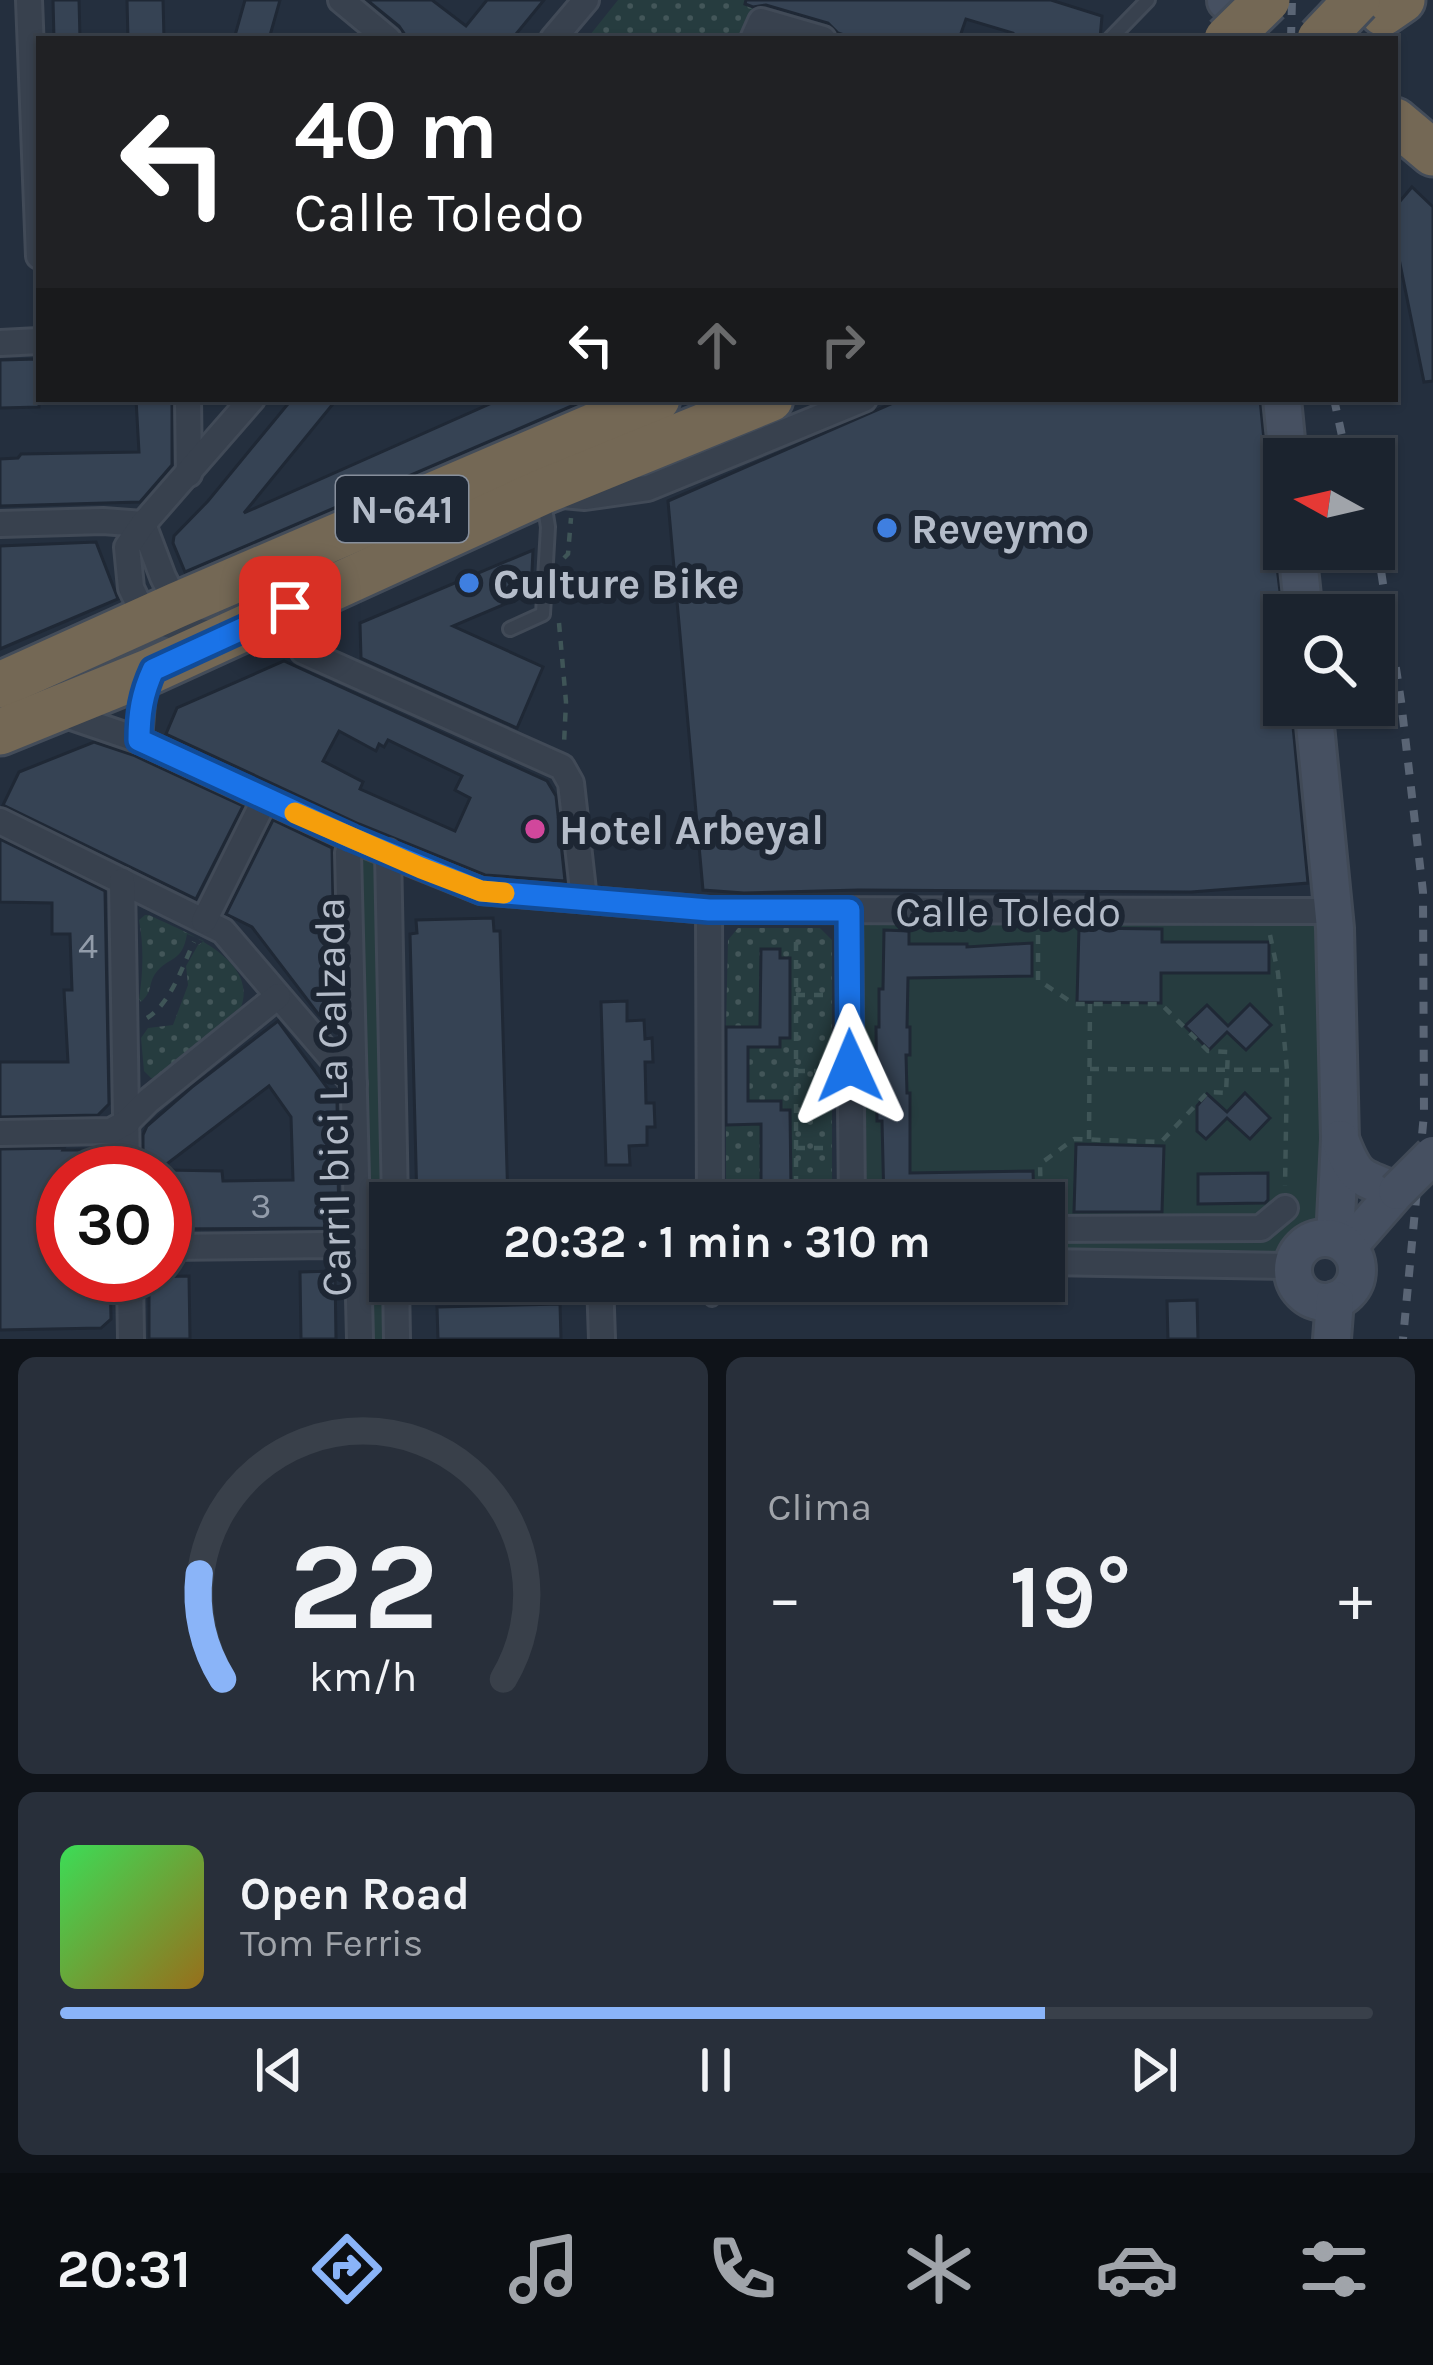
<!DOCTYPE html>
<html lang="es">
<meta charset="utf-8">
<style>
:root{--surface:#1b232e;--page:#282f3a;--text:#f1f3f6;--muted:#a0a4aa;--line:#39404a;--accent:#8ab4f8}
body{margin:0;font-family:Karla,sans-serif;background:var(--page);color:var(--text);height:100vh;display:flex;flex-direction:column;font-size:45px;white-space:nowrap}
*{box-sizing:border-box;margin:0}
p{font-size:39px;color:var(--muted)}
.icon{flex:none;width:66px;height:66px;fill:none;stroke:currentColor;stroke-width:2;stroke-linecap:round;stroke-linejoin:round}
.map{position:relative;height:1339px;overflow:hidden}
.sheet{display:flex;flex-direction:column;gap:18px;padding:18px;background:#0f1319;flex:1}
.sheet>*{flex:none}
.top-card{position:absolute;left:36px;top:36px;width:1362px;height:366px;border-radius:0px;box-shadow:0 3px 9px #0004,0 0 0 3px var(--line);background:#202124;color:#fff;overflow:hidden}
.needle{width:78px;rotate:278deg}
.buttons{position:absolute;left:1263px;top:438px;display:grid;gap:24px}
.buttons a{display:grid;place-items:center;width:132px;height:132px;border-radius:0px;background:var(--surface);box-shadow:0 3px 9px #0004,0 0 0 3px var(--line);font-size:60px}
.speed{position:absolute;left:36px;top:1146px;display:flex;gap:24px;font-size:60px;font-weight:700;text-align:center}
.speed>*{display:grid;place-content:center;width:156px;height:156px;border-radius:50%;background:var(--surface);box-shadow:0 3px 9px #0004,0 0 0 3px var(--line);line-height:1}
.speed .limit{border:18px solid #d22;background:#fff;color:#111}
.pin{position:absolute;display:grid;place-items:center;width:102px;height:102px;color:#fff;margin:-51px;border-radius:24px;box-shadow:0 6px 18px #0006}
.me{position:absolute;width:132px;margin:-66px;rotate:359deg;stroke-linejoin:round;filter:drop-shadow(0 0 9px #0008)}
.turn{display:flex;align-items:center;gap:42px;height:252px;padding:0 60px;font-size:54px}
.turn .icon{width:156px;height:156px;stroke-width:2.5}
.turn b{display:block;font-size:84px;line-height:102px}
.lanes{display:flex;align-items:center;height:114px;padding:0 60px;background:#0003;justify-content:center;gap:60px;direction:ltr}
.lanes .off{opacity:.35}
.big{font-size:90px;font-weight:700;line-height:1.1}
.sheet .card{flex:1;display:flex;flex-direction:column;justify-content:center;gap:18px;min-width:0;padding:0 42px;border-radius:18px;background:var(--page)}
.sheet .dial{align-items:center;gap:0}
.dial svg{height:312px;overflow:visible;fill:none;stroke:var(--line);stroke-width:7;stroke-linecap:round;text-anchor:middle}
.dial text{fill:var(--text);stroke:none}
.song{display:flex;align-items:center;gap:36px}
.cover{width:144px;height:144px;border-radius:18px;background:linear-gradient(135deg,hsl(130 70% 55%),hsl(40 70% 35%))}
.played{height:12px;border-radius:6px;background:linear-gradient(90deg,var(--accent) 75%,var(--line) 75%)}
.keys{display:flex;justify-content:space-around;direction:ltr}
.heat{display:flex;justify-content:space-between;align-items:center;font-size:66px;direction:ltr}
.sheet .tiles{flex:1;display:grid;gap:18px;grid-template-columns:1fr 1fr}
.card:last-child{grid-column:span 2}
.trip{position:absolute;left:369px;top:1182px;width:696px;height:120px;border-radius:0px;background:var(--surface);box-shadow:0 3px 9px #0004,0 0 0 3px var(--line);font-weight:700;line-height:120px;text-align:center}
.tabs{display:flex;height:192px;justify-content:space-around;align-items:center;background:#0b0e12;color:var(--muted)}
.tabs .icon{width:84px;height:84px}
.tabs .current{color:var(--accent)}
.tabs b{font-size:54px;color:var(--text)}
.map>svg:first-child{display:block}
.grass{fill:#263c3f}
.park{fill:url(#park-dots)}
.building{fill:#364354;stroke:#1f2835;stroke-width:3;fill-rule:evenodd}
.lines{fill:none;stroke-linecap:round;stroke-linejoin:round}
.lane-casing{stroke:#414a57;stroke-width:18}
.street-casing{stroke:#414a57;stroke-width:30}
.secondary-casing{stroke:#414a57;stroke-width:42}
.highway-casing{stroke:#434c59;stroke-width:51}
.path{stroke:#3f5557;stroke-width:4.5;stroke-dasharray:9 9;stroke-linecap:butt}
.lane{stroke:#38414e;stroke-width:12}
.street{stroke:#38414e;stroke-width:24}
.secondary{stroke:#465061;stroke-width:36}
.highway{stroke:#746855;stroke-width:45}
.rail{stroke:#5a6575;stroke-width:8;stroke-dasharray:12 12;stroke-linecap:butt}
.secondary-bridge-casing{stroke:#414a57;stroke-width:42;stroke-linecap:butt}
.highway-bridge-casing{stroke:#434c59;stroke-width:51;stroke-linecap:butt}
.secondary-bridge{stroke:#465061;stroke-width:36}
.highway-bridge{stroke:#746855;stroke-width:45}
.route-casing{stroke:#114b97;stroke-width:30}
.route{stroke:#1a73e8;stroke-width:21}
.slow{stroke:#f59e0b;stroke-width:21}
.shop-dot{fill:#3f7fe0;stroke:#1d2633;stroke-width:4.5}
.hotel-dot{fill:#d1479c;stroke:#1d2633;stroke-width:4.5}
.labels{text-anchor:middle;stroke-width:12;stroke-linejoin:round;paint-order:stroke}
.number-label{font-size:36px;fill:#929caa}
.shield{fill:#1d2633;stroke:#878f9c;stroke-width:3}
.shield-label{font-size:39px;font-weight:bold;fill:#b4bcc9}
.poi-label{font-size:42px;font-weight:bold;fill:#b4bcc9;stroke:#1d2633;text-anchor:start}
.street-label{font-size:42px;fill:#b4bcc9;stroke:#1d2633}
</style>
<div class="map">
<svg width="1433" height="1339" viewBox="0 0 1433 1339">
<defs>
<pattern id="park-dots" width="8" height="8" patternUnits="userSpaceOnUse" patternTransform="scale(3)"><rect width="8" height="8" fill="#263c3f"/><path d="M2 2h.1M6 6h.1" fill="none" stroke="#435659" stroke-width="1.8" stroke-linecap="round"/></pattern>
</defs>
<rect width="100%" height="100%" fill="#242f3e"/>
<g class="grass">
<polygon points="388,852 390,1281 397,1339 360,1339 348,854"/>
<path d="M 849,910 L 1334,911 L 1318,1238 C 1303,1243 1298,1251 1293,1266 L 1044,1262 L 1044,1203 L 852,1203 Z"/>
</g>
<g class="park">
<polygon points="618,0 769,0 764,15 749,39 595,39 590,35"/>
<path d="M 145,915 L 149,915 C 184,932 264,960 239,1012 L 156,1078 L 151,1078 L 144,1071 L 141,1038 L 148,1028 L 173,1025 L 188,985 L 186,966 L 198,945 L 204,941 L 187,934 C 182,964 169,955 155,974 C 148,985 153,991 141,1002 L 139,999 C 143,974 144,946 139,920 Z"/>
<polygon points="738,928 820,928 832,940 832,1203 726,1203 726,1125 748,1124 748,1028 726,1027 728,940"/>
</g>
<g class="building">
<polygon points="53,0 79,0 80,39 54,39"/>
<polygon points="127,0 163,0 164,39 128,39"/>
<polygon points="245,0 280,0 269,39 234,39"/>
<polygon points="367,0 432,0 466,26 487,0 544,0 512,39 408,39 399,26"/>
<polygon points="746,0 1051,0 1102,16 1100,39 1013,39 1013,33 966,19 959,39 856,39 838,33 828,23 766,5 753,7 745,4"/>
<polygon points="1412,187 1433,207 1433,381 1424,382 1395,239 1395,207"/>
<polygon points="39,359 39,407 0,408 0,360"/>
<polygon points="136,399 172,399 172,465 140,502 0,506 0,459 18,458 21,454 139,452"/>
<polygon points="292,399 337,399 244,513 501,399 588,399 185,572 173,543 174,536 208,501"/>
<polygon points="902,399 1260,399 1266,461 1271,474 1278,538 1275,551 1284,624 1284,705 1291,705 1308,883 1191,892 859,890 744,893 703,890 668,501"/>
<polygon points="96,542 118,599 0,649 0,546"/>
<polygon points="533,550 531,593 453,626 543,667 517,728 361,658 360,623"/>
<path d="M 284,661 L 547,781 L 556,796 L 565,881 L 485,875 L 359,824 L 166,734 L 177,708 ZM 339,731 L 376,751 L 379,744 L 384,747 L 388,740 L 462,776 L 455,790 L 470,798 L 455,831 L 360,789 L 363,782 L 323,761 Z"/>
<polygon points="94,742 133,755 243,806 196,899 3,805 19,772"/>
<polygon points="273,820 332,848 335,1015 319,1015 252,927 226,914"/>
<polygon points="0,839 105,891 109,1104 98,1115 0,1117 0,1062 68,1062 64,990 72,990 70,934 52,934 52,903 0,902"/>
<polygon points="493,918 494,931 500,931 508,1203 417,1203 410,934 417,933 416,920"/>
<polygon points="1079,928 1162,929 1162,942 1269,942 1269,973 1161,973 1161,1003 1077,1002"/>
<polygon points="884,930 909,931 909,944 967,944 967,947 1032,943 1032,976 908,978 907,1027 910,1027 910,1055 906,1055 907,1093 910,1093 910,1173 1033,1171 1034,1203 1006,1203 1006,1201 884,1203 882,1121 877,1121 876,1027 879,1027 879,989 883,989"/>
<polygon points="761,949 780,949 780,958 790,958 790,1038 780,1038 780,1047 748,1047 748,1101 781,1101 781,1110 790,1110 791,1190 781,1190 781,1199 761,1199 761,1124 726,1125 726,1027 760,1027"/>
<polygon points="627,1001 627,1021 644,1020 645,1039 652,1038 653,1062 645,1062 646,1103 654,1103 655,1127 647,1127 647,1145 629,1146 630,1165 606,1165 601,1002"/>
<polygon points="1250,1004 1271,1025 1246,1050 1227,1032 1209,1050 1185,1026 1207,1005 1228,1026"/>
<polygon points="278,1021 337,1101 339,1228 165,1229 165,1170 222,1171 223,1181 293,1180 291,1117 269,1086 155,1173 143,1173 143,1135 147,1126 192,1087"/>
<polygon points="1245,1093 1270,1118 1250,1139 1227,1118 1206,1139 1197,1131 1197,1106 1207,1094 1227,1112"/>
<polygon points="1076,1144 1164,1146 1162,1212 1074,1212"/>
<polygon points="64,1148 63,1150 99,1150 110,1161 110,1173 63,1173 63,1275 110,1275 111,1319 101,1328 0,1330 0,1149"/>
<polygon points="1268,1173 1268,1200 1265,1203 1198,1204 1198,1174"/>
<polygon points="335,1271 336,1339 301,1339 300,1272"/>
<polygon points="189,1276 190,1339 149,1339 149,1277"/>
<polygon points="1197,1300 1198,1339 1168,1339 1167,1301"/>
<polygon points="560,1304 561,1339 438,1339 437,1307"/>
</g>
<g class="lines">
<g class="lane-casing">
<g id="lane">
<polyline points="1110,39 1148,0"/>
<polyline points="510,629 543,614 548,527 544,502"/>
<polyline points="711,1281 712,1299"/>
</g>
</g>
<g class="street-casing">
<g id="street">
<polyline points="29,0 39,256"/>
<polyline points="341,0 388,39"/>
<polyline points="553,39 586,0"/>
<polyline points="753,39 761,21 823,39"/>
<polyline points="0,343 39,341"/>
<polyline points="188,399 189,474"/>
<polyline points="563,495 585,497 648,488 864,399"/>
<polyline points="0,524 103,521 143,524"/>
<polyline points="143,524 163,577 177,605"/>
<polyline points="290,607 303,651 562,767 571,783 584,899"/>
<polyline points="216,633 185,630 146,619 131,588 127,547 143,524 252,399"/>
<polyline points="54,711 139,740 352,839 481,891 709,910 1334,911"/>
<polyline points="139,740 143,690 151,673"/>
<polyline points="0,821 223,931 354,1084"/>
<polyline points="352,839 348,853 360,1339"/>
<polyline points="388,852 395,1203"/>
<polyline points="122,881 127,1173"/>
<polyline points="709,910 710,1203"/>
<polyline points="849,910 852,1203"/>
<polyline points="204,921 265,799"/>
<polyline points="0,1133 111,1131 127,1122 148,1101 278,996"/>
<polyline points="1044,1229 1261,1228 1285,1208"/>
<polyline points="165,1247 328,1245 359,1262 390,1261"/>
<polyline points="1044,1262 1293,1266"/>
<polyline points="130,1275 131,1339"/>
<polyline points="396,1281 397,1339"/>
<polyline points="600,1281 602,1339"/>
</g>
</g>
<g class="secondary-casing">
<g id="secondary">
<polyline points="1226,0 1226,1"/>
<polyline points="1282,399 1288,459"/>
<polyline points="1297,549 1304,615"/>
<polyline points="1313,705 1335,928 1340,1139 1335,1239"/>
<path d="M 1340,1139 C 1355,1178 1358,1177 1397,1191 L 1348,1247"/>
<circle cx="1325" cy="1270" r="32"/>
<polyline points="1332,1339 1335,1300"/>
</g>
</g>
<g class="highway-casing">
<g id="highway">
<polyline points="1383,13 1402,0"/>
<polyline points="1395,121 1433,153"/>
<polyline points="0,685 177,605 657,399"/>
<polyline points="0,732 153,670 542,492 770,399"/>
</g>
</g>
<g class="path">
<polyline points="564,558 568,554 571,518"/>
<polyline points="559,623 566,702 564,744"/>
<polyline points="1038,935 1038,980 1074,1004 1161,1004 1208,1051 1228,1052 1226,1093 1208,1092 1161,1142 1074,1139 1040,1164 1041,1203"/>
<polyline points="1270,935 1278,973 1287,1070 1285,1186"/>
<polyline points="796,995 827,995"/>
<path d="M 147,1018 C 171,1003 182,967 194,942"/>
<polyline points="1090,1069 1287,1070"/>
<polyline points="796,1071 826,1071"/>
<polyline points="1089,1139 1090,1004"/>
<polyline points="796,1148 826,1148"/>
<polyline points="796,1203 796,933"/>
</g>
<use href="#lane" class="lane"/>
<use href="#street" class="street"/>
<use href="#secondary" class="secondary"/>
<use href="#highway" class="highway"/>
<g class="rail">
<polyline points="1291,39 1292,0"/>
<polyline points="1334,399 1347,459"/>
<polyline points="1374,525 1401,701 1423,892 1424,1114 1403,1339"/>
</g>
<g class="secondary-bridge-casing">
<polyline id="secondary-bridge" points="1397,1191 1433,1155"/>
</g>
<g class="highway-bridge-casing">
<g id="highway-bridge">
<polyline points="1227,39 1267,0"/>
<polyline points="1320,39 1357,0"/>
</g>
</g>
<use href="#secondary-bridge" class="secondary-bridge"/>
<use href="#highway-bridge" class="highway-bridge"/>
</g>
<g class="lines">
<g class="route-casing">
<path id="route" d="M 290,607 L 153,670 C 142,694 139,714 139,740 L 352,838 L 481,891 L 709,910 L 849,910 L 850,1066"/>
</g>
<use href="#route" class="route"/>
<polyline class="slow" points="295,813 421,868 481,891 504,893"/>
</g>
<g class="shop-dot">
<circle cx="887" cy="528" r="12"/>
<circle cx="469" cy="583" r="12"/>
</g>
<circle class="hotel-dot" cx="535" cy="829" r="12"/>
<g class="labels">
<g class="number-label">
<text x="88" y="958">4</text>
<text x="261" y="1218">3</text>
</g>
<rect class="shield" x="336" y="476" width="132" height="66" rx="9"/>
<g class="shield-label">
<text x="402" y="523">N-641</text>
</g>
<g class="poi-label">
<text x="911" y="543">Reveymo</text>
<text x="493" y="598">Culture Bike</text>
<text x="559" y="844">Hotel Arbeyal</text>
</g>
<g class="street-label">
<text x="1008" y="926">Calle Toledo</text>
<text transform="translate(332 1097) rotate(-91)" y="15">Carril bici La Calzada</text>
</g>
</g>
</svg>
<div class="buttons">
<a><svg class="needle" viewBox="-14 -14 28 28"><path d="M0-13l5 13h-10z" fill="#e53935"/><path d="M0 13l5-13h-10z" fill="#a0a4aa"/></svg></a>
<a><svg class="icon" aria-label="search" viewBox="0 0 24 24"><circle cx="10" cy="10" r="6"/><path d="M15 15l6 6"/></svg></a>
</div>
<div class="speed"><div class="limit">30</div></div>
<div class="pin" style="left:290px;top:607px;background:#d93025"><svg class="icon" aria-label="arrive" viewBox="0 0 24 24"><path d="M6 21V4h12l-3 4 3 4H6"/></svg></div>
<svg class="me" style="left:850px;top:1066px" viewBox="-20 -20 40 40"><path d="M0-17L14 15 0 8-14 15z" fill="#1a73e8" stroke="#fff" stroke-width="4"/></svg>
<div class="trip">20:32 · 1 min · 310 m</div>
<div class="top-card">
<div class="turn"><svg class="icon" aria-label="left" viewBox="0 0 24 24"><path d="M17 20v-9H6M10 6l-5 5 5 5"/></svg><div><b>40 m</b>Calle Toledo</div></div>
<div class="lanes"><svg class="icon" aria-label="left" viewBox="0 0 24 24"><path d="M17 20v-9H6M10 6l-5 5 5 5"/></svg><svg class="icon off" aria-label="ahead" viewBox="0 0 24 24"><path d="M12 20V5M6 11l6-6 6 6"/></svg><svg class="icon off" aria-label="right" viewBox="0 0 24 24"><path d="M7 20v-9h11M14 6l5 5-5 5"/></svg></div>
</div>
</div>
<section class="sheet">
<div class="tiles">
<div class="card dial"><svg viewBox="0 0 100 80">
<path d="M14 69A42 42 0 1 1 86 69"/>
<path d="M14 69A42 42 0 0 1 8 42" stroke="#8ab4f8"/>
<text x="50" y="56" font-size="32" font-weight="700">22</text>
<text x="50" y="72" font-size="11">km/h</text>
</svg></div>
<div class="card"><p>Clima</p>
<div class="heat"><a>−</a><b class="big">19°</b><a>+</a></div>
</div>
<div class="card">
<div class="song"><i class="cover"></i><div><b>Open Road</b><p>Tom Ferris</p></div></div>
<div class="played"></div>
<div class="keys"><svg class="icon" aria-label="previous" viewBox="0 0 24 24"><path d="M18 5L8 12l10 7zM5 5v14"/></svg><svg class="icon" aria-label="pause" viewBox="0 0 24 24"><path d="M8 5v14M16 5v14"/></svg><svg class="icon" aria-label="next" viewBox="0 0 24 24"><path d="M6 5l10 7-10 7zM19 5v14"/></svg></div>
</div>
</div>
</section>
<nav class="tabs">
<b>20:31</b>
<svg class="icon current" aria-label="directions" viewBox="0 0 24 24"><path d="M12 3l9 9-9 9-9-9zM9 14v-3h6M13 9l2 2-2 2"/></svg>
<svg class="icon" aria-label="music" viewBox="0 0 24 24"><path d="M9 18V5l10-2v13"/><circle cx="6" cy="18" r="3"/><circle cx="16" cy="16" r="3"/></svg>
<svg class="icon" aria-label="phone" viewBox="0 0 24 24"><path d="M5 4h4l2 5-3 2q2 4 5 5l2-3 5 2v4C11 20 4 13 5 4z"/></svg>
<svg class="icon" aria-label="climate" viewBox="0 0 24 24"><path d="M12 3v18M4 7l16 10M4 17L20 7"/></svg>
<svg class="icon" aria-label="car" viewBox="0 0 24 24"><path d="M5 17H2v-5l4-1 3-4h7l3 4 3 1v5h-3M9 17h6M6 11h13"/><circle cx="7" cy="17" r="2"/><circle cx="17" cy="17" r="2"/></svg>
<svg class="icon" aria-label="filters" viewBox="0 0 24 24"><path d="M4 7h16M4 17h16"/><circle cx="9" cy="7" r="2"/><circle cx="15" cy="17" r="2"/></svg>
</nav>
